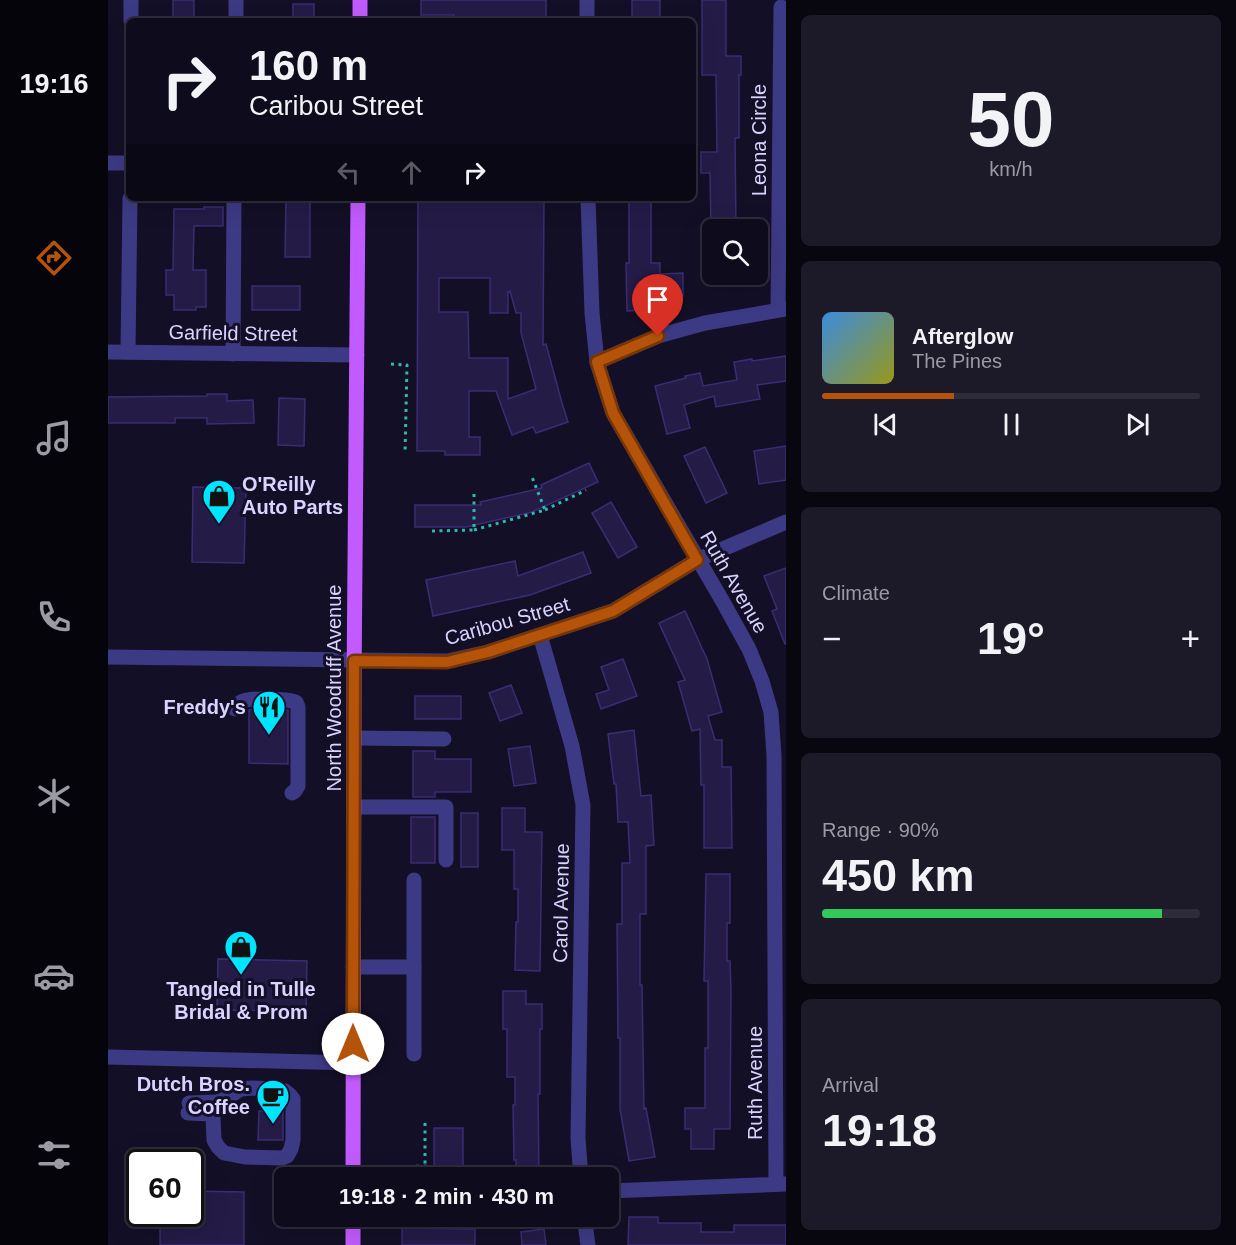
<!DOCTYPE html>
<meta charset="utf-8">
<style>
:root{--surface:#0e0b1c;--page:#1c1929;--text:#f1f3f6;--muted:#9b9ba3;--line:#2e2b3b;--accent:#b45309}
body{margin:0;font-family:Arial,sans-serif;background:var(--page);color:var(--text);height:100vh;display:flex;flex-direction:column;font-size:22px;white-space:nowrap}
*{box-sizing:border-box;margin:0}
p{font-size:20px;color:var(--muted)}
.icon{flex:none;width:33px;height:33px;fill:none;stroke:currentColor;stroke-width:2;stroke-linecap:round;stroke-linejoin:round}
.map{position:relative;flex:1;overflow:hidden}
.sheet{display:flex;flex-direction:column;gap:15px;padding:15px;background:#08060f;width:450px}
.sheet>*{flex:none}
.hud{position:absolute;left:18px;top:18px;width:570px;height:183px;border-radius:9px;box-shadow:0 6px 24px #0002,0 0 0 2px var(--line);background:#0e0b1c;color:var(--text);overflow:hidden}
.buttons{position:absolute;left:594px;top:219px;display:grid;gap:12px}
.buttons a{display:grid;place-items:center;width:66px;height:66px;border-radius:9px;background:var(--surface);box-shadow:0 6px 24px #0002,0 0 0 2px var(--line);font-size:30px}
.speed{position:absolute;left:18px;top:1149px;display:flex;gap:12px;font-size:30px;font-weight:700;text-align:center}
.speed>*{display:grid;place-content:center;width:78px;height:78px;border-radius:50%;background:var(--surface);box-shadow:0 6px 24px #0002,0 0 0 2px var(--line);line-height:1}
.speed .limit{border:3px solid #111;border-radius:9px;background:#fff;color:#111}
.pin{position:absolute;display:grid;place-items:center;width:51px;height:51px;color:#fff;margin:-62px -26px;border-radius:50% 50% 50% 0;rotate:-45deg;box-shadow:0 0 6px #0007}
.pin .icon{rotate:45deg}
.me{position:absolute;width:66px;margin:-33px;rotate:0deg;stroke-linejoin:round;filter:drop-shadow(0 0 4px #0008)}
.turn{display:flex;align-items:center;gap:21px;height:126px;padding:0 24px;font-size:27px}
.turn .icon{width:78px;height:78px;stroke-width:2.5}
.turn b{display:block;font-size:42px;line-height:51px}
.lanes{display:flex;align-items:center;height:57px;padding:0 24px;background:#0003;justify-content:center;gap:30px;direction:ltr}
.lanes .off{opacity:.35}
.big{font-size:45px;font-weight:800;line-height:1.1}
.sheet .card{flex:1;display:flex;flex-direction:column;justify-content:center;gap:9px;min-width:0;padding:0 21px;border-radius:9px;background:var(--page)}
.sheet .dial{align-items:center;gap:0}
.dial b{font-size:78px;line-height:1}
.song{display:flex;align-items:center;gap:18px}
.cover{width:72px;height:72px;border-radius:9px;background:linear-gradient(135deg,hsl(210 70% 55%),hsl(60 70% 35%))}
.played{height:6px;border-radius:3px;background:linear-gradient(90deg,var(--accent) 35%,var(--line) 35%)}
.keys{display:flex;justify-content:space-around;direction:ltr}
.heat{display:flex;justify-content:space-between;align-items:center;font-size:33px;direction:ltr}
.charge{height:9px;border-radius:4px;background:linear-gradient(90deg,#34c759 90%,var(--line) 0)}
.trip{position:absolute;left:166px;top:1167px;width:345px;height:60px;border-radius:9px;background:var(--surface);box-shadow:0 6px 24px #0002,0 0 0 2px var(--line);font-weight:800;line-height:60px;text-align:center}
main{display:flex;flex:1;min-height:0}
.menu{display:flex;flex-direction:column;width:108px;justify-content:space-around;align-items:center;background:#06040b;color:var(--muted)}
.menu .icon{width:42px;height:42px}
.menu .current{color:var(--accent)}
.menu b{font-size:27px;color:var(--text)}
.map>svg:first-child{display:block}
.building{fill:#241b47;stroke:#3b2d73;stroke-width:1.5;fill-rule:evenodd}
.lines{fill:none;stroke-linecap:round;stroke-linejoin:round}
.path{stroke:#2fb8b0;stroke-width:3;stroke-dasharray:3 4.5;stroke-linecap:butt}
.minor{stroke:#3d3a85;stroke-width:15}
.major{stroke:#c25bff;stroke-width:15}
.route-casing{stroke:#753606;stroke-width:15}
.route{stroke:#b45309;stroke-width:10}
.labels{text-anchor:middle;stroke-width:6;stroke-linejoin:round;paint-order:stroke}
.street-label{font-size:20px;fill:#d9d4ff;stroke:#130f26}
.poi-label{font-size:20px;font-weight:bold;fill:#d9d4ff;stroke:#130f26;text-anchor:end}
</style>
<main>
<nav class="menu">
<b>19:16</b>
<svg class="icon current" aria-label="directions" viewBox="0 0 24 24"><path d="M12 3l9 9-9 9-9-9zM9 14v-3h6M13 9l2 2-2 2"/></svg>
<svg class="icon" aria-label="music" viewBox="0 0 24 24"><path d="M9 18V5l10-2v13"/><circle cx="6" cy="18" r="3"/><circle cx="16" cy="16" r="3"/></svg>
<svg class="icon" aria-label="phone" viewBox="0 0 24 24"><path d="M5 4h4l2 5-3 2q2 4 5 5l2-3 5 2v4C11 20 4 13 5 4z"/></svg>
<svg class="icon" aria-label="climate" viewBox="0 0 24 24"><path d="M12 3v18M4 7l16 10M4 17L20 7"/></svg>
<svg class="icon" aria-label="car" viewBox="0 0 24 24"><path d="M5 17H2v-5l4-1 3-4h7l3 4 3 1v5h-3M9 17h6M6 11h13"/><circle cx="7" cy="17" r="2"/><circle cx="17" cy="17" r="2"/></svg>
<svg class="icon" aria-label="filters" viewBox="0 0 24 24"><path d="M4 7h16M4 17h16"/><circle cx="9" cy="7" r="2"/><circle cx="15" cy="17" r="2"/></svg>
</nav>
<div class="map">
<svg width="678" height="1245" viewBox="0 0 678 1245">
<rect width="100%" height="100%" fill="#130f26"/>
<g class="building">
<rect x="65" y="0" width="21" height="21"/>
<polygon points="313,0 438,0 438,21 346,21 346,15 313,15"/>
<rect x="524" y="0" width="28" height="21"/>
<polygon points="594,0 618,0 618,56 633,56 633,75 631,75 631,138 627,138 628,230 603,230 602,173 593,173 593,152 609,152 608,75 594,75"/>
<rect x="185" y="4" width="21" height="17"/>
<polygon points="178,198 202,198 202,257 177,257"/>
<path d="M 346,198 L 436,198 L 435,345 L 438,344 L 454,403 L 460,422 L 428,433 L 425,427 L 404,435 L 388,391 L 361,391 L 361,437 L 372,437 L 372,455 L 337,455 L 337,451 L 309,451 L 310,199 ZM 331,278 L 382,278 L 382,313 L 400,313 L 400,292 L 402,291 L 408,313 L 413,313 L 413,333 L 428,389 L 400,399 L 400,358 L 361,358 L 360,312 L 331,312 Z"/>
<polygon points="521,198 543,198 543,263 552,263 552,274 575,273 575,296 543,296 543,310 519,311 518,263 521,263"/>
<polygon points="96,207 115,207 115,226 86,226 85,270 98,270 98,307 88,307 88,310 66,310 66,295 58,295 58,270 65,270 66,209 96,209"/>
<rect x="144" y="286" width="48" height="24"/>
<polygon points="678,356 678,381 649,385 652,399 608,407 606,396 576,405 582,428 559,434 547,386 578,378 577,376 592,373 595,386 629,380 626,362 644,359 644,361"/>
<polygon points="99,394 119,394 119,401 145,400 146,423 99,424 99,418 67,418 67,423 0,423 0,397 99,396"/>
<polygon points="171,398 197,399 196,446 170,445"/>
<polygon points="678,446 678,480 651,484 646,451"/>
<polygon points="597,447 619,493 598,503 576,456"/>
<polygon points="481,463 490,482 424,512 358,527 307,527 307,505 373,505 372,502 434,488 433,485"/>
<polygon points="85,487 138,488 136,563 84,562"/>
<polygon points="503,502 529,547 510,558 484,513"/>
<polygon points="475,552 483,573 422,595 325,616 318,580 407,561 410,576"/>
<polygon points="678,568 678,644 677,644 664,611 669,609 656,576"/>
<polygon points="577,611 599,659 614,712 600,716 607,740 614,740 614,767 623,767 624,848 596,848 596,785 593,785 592,729 584,731 570,682 577,680 551,623"/>
<polygon points="515,659 529,696 493,709 488,694 501,690 493,667"/>
<polygon points="403,685 414,713 392,721 381,693"/>
<rect x="307" y="696" width="46" height="23"/>
<polygon points="160,709 180,710 180,764 141,763 141,710"/>
<polygon points="526,730 533,796 543,795 546,845 538,846 538,914 532,914 532,985 534,985 536,1109 538,1108 547,1157 521,1161 512,1109 512,1038 510,1038 509,924 514,924 514,863 522,863 520,822 510,822 508,784 506,784 500,734"/>
<polygon points="422,746 428,783 406,786 400,749"/>
<polygon points="305,751 327,751 327,759 363,759 363,792 327,792 327,797 305,797"/>
<polygon points="394,808 417,808 417,832 434,832 432,971 407,970 408,922 410,922 410,889 406,889 406,850 394,850"/>
<rect x="353" y="813" width="17" height="54"/>
<rect x="303" y="817" width="24" height="46"/>
<polygon points="598,874 622,874 622,923 619,923 619,961 622,961 623,990 622,1129 606,1129 606,1149 583,1149 583,1129 577,1129 577,1108 597,1108 597,1048 600,1048 600,981 596,981"/>
<polygon points="110,959 199,961 198,1011 109,1010"/>
<polygon points="395,991 418,991 418,1004 434,1004 434,1029 432,1029 432,1094 430,1094 431,1178 408,1178 408,1160 406,1160 405,1105 407,1105 407,1077 399,1077 399,1029 395,1029"/>
<polygon points="151,1111 175,1111 175,1140 150,1140"/>
<rect x="326" y="1128" width="29" height="50"/>
<polygon points="82,1191 136,1192 136,1245 52,1245 52,1214 82,1214"/>
<polygon points="521,1217 550,1217 550,1223 593,1223 593,1232 626,1232 626,1225 678,1225 678,1245 520,1245"/>
<polygon points="294,1228 367,1229 367,1245 294,1245"/>
<polygon points="436,1229 438,1245 414,1245 413,1232"/>
</g>
<g class="lines">
<g class="path">
<polyline points="283,364 299,365 297,454"/>
<polyline points="437,510 478,490"/>
<polyline points="366,530 437,510 424,477"/>
<polyline points="324,531 366,530 366,493"/>
<polyline points="317,1123 317,1166"/>
<polyline points="278,1167 323,1166"/>
</g>
<g class="minor">
<polyline points="479,0 479,21"/>
<polyline points="23,21 23,0"/>
<polyline points="128,21 128,0"/>
<polyline points="0,163 21,163"/>
<polyline points="480,198 484,313 489,362 505,413 615,602 641,649 654,681 663,712 666,756 668,1184"/>
<polyline points="670,310 673,7"/>
<polyline points="0,352 249,355"/>
<polyline points="20,352 22,198"/>
<polyline points="125,354 126,198"/>
<polyline points="489,362 550,336 597,323 678,309"/>
<polyline points="432,635 464,746 475,805 470,1138 473,1178"/>
<polyline points="0,657 339,661 380,652 505,611 589,560 678,522"/>
<path d="M 127,709 C 128,706 130,704 133,702 C 140,697 179,699 188,702 L 190,707 L 190,786 L 187,791 L 184,793"/>
<polyline points="246,738 336,739"/>
<polyline points="246,807 338,807 338,860"/>
<polyline points="306,880 306,1054"/>
<polyline points="245,967 306,967"/>
<polyline points="0,1057 245,1063"/>
<polyline points="80,1113 102,1114 105,1116 106,1140 110,1147 116,1153 137,1157 174,1158 179,1156 183,1149 185,1140 185,1099 182,1095 177,1091 165,1089 145,1088 133,1089 117,1099 109,1102 81,1103"/>
<polyline points="501,1191 678,1184"/>
<polyline points="476,1216 480,1245"/>
</g>
<g class="major">
<polyline points="252,21 252,0"/>
<polyline points="245,1178 246,685 250,198"/>
<polyline points="245,1216 245,1245"/>
</g>
</g>
<g class="lines">
<g class="route-casing">
<polyline id="route" points="245,1044 246,661 339,662 380,652 505,611 589,560 505,413 489,362 550,336"/>
</g>
<use href="#route" class="route"/>
</g>
<defs>
<g id="shop-pin" transform="scale(1.725)"><path d="M0 17L-7.5 6A9.5 9.5 0 1 1 7.5 6Z" fill="#00e5ff" stroke="#130f26"/><path d="M-5-2.5h2.3a2.7 3.5 0 0 1 5.4 0H5L5.5 6h-11ZM-1.5-2.5h3a1.5 2.3 0 0 0-3 0Z" fill="#111"/></g>
<g id="restaurant-pin" transform="scale(1.725)"><path d="M0 17L-7.5 6A9.5 9.5 0 1 1 7.5 6Z" fill="#00e5ff" stroke="#130f26"/><path d="M-5-6h1v4h1v-4h1v4h1v-4h1v5L-1.5 .5V6h-2V.5L-5-1ZM5-6V6H3V1.5H1.5Q1.5-4 5-6Z" fill="#111"/></g>
<g id="cafe-pin" transform="scale(1.725)"><path d="M0 17L-7.5 6A9.5 9.5 0 1 1 7.5 6Z" fill="#00e5ff" stroke="#130f26"/><path d="M-5.5-4.5H6V0H3Q3 3.5 0 3.5H-2.5Q-5.5 3.5-5.5 0ZM3-3.2v2h1.7v-2ZM-6 4.5H4V6H-6Z" fill="#111"/></g>
</defs>
<g fill-rule="evenodd">
<use href="#shop-pin" x="111" y="496"/>
<use href="#restaurant-pin" x="161" y="707"/>
<use href="#shop-pin" x="133" y="947"/>
<use href="#cafe-pin" x="165" y="1096"/>
</g>
<g class="labels">
<g class="street-label">
<text transform="translate(651 140) rotate(-90)" y="7">Leona Circle</text>
<text transform="translate(125 333) rotate(1)" y="7">Garfield Street</text>
<text transform="translate(626 582) rotate(60)" y="7">Ruth Avenue</text>
<text transform="translate(399 621) rotate(-16)" y="7">Caribou Street</text>
<text transform="translate(226 688) rotate(-90)" y="7">North Woodruff Avenue</text>
<text transform="translate(453 903) rotate(-89)" y="7">Carol Avenue</text>
<text transform="translate(647 1083) rotate(-90)" y="7">Ruth Avenue</text>
</g>
<g class="poi-label">
<text x="134" y="491" text-anchor="start">O'Reilly<tspan x="134" dy="23">Auto Parts</tspan></text>
<text x="138" y="714">Freddy's</text>
<text x="133" y="996" text-anchor="middle">Tangled in Tulle<tspan x="133" dy="23">Bridal &amp; Prom</tspan></text>
<text x="142" y="1091">Dutch Bros.<tspan x="142" dy="23">Coffee</tspan></text>
</g>
</g>
</svg>
<div class="buttons">
<a><svg class="icon" aria-label="search" viewBox="0 0 24 24"><circle cx="10" cy="10" r="6"/><path d="M15 15l6 6"/></svg></a>
</div>
<div class="speed"><div class="limit">60</div></div>
<div class="pin" style="left:550px;top:336px;background:#d93025"><svg class="icon" aria-label="arrive" viewBox="0 0 24 24"><path d="M6 21V4h12l-3 4 3 4H6"/></svg></div>
<svg class="me" style="left:245px;top:1044px" viewBox="-20 -20 40 40"><circle r="19" fill="#fff"/><path d="M0-13L10 11 0 6-10 11z" fill="#b45309"/></svg>
<div class="trip">19:18 · 2 min · 430 m</div>
<div class="hud">
<div class="turn"><svg class="icon" aria-label="right" viewBox="0 0 24 24"><path d="M7 20v-9h11M14 6l5 5-5 5"/></svg><div><b>160 m</b>Caribou Street</div></div>
<div class="lanes"><svg class="icon off" aria-label="left" viewBox="0 0 24 24"><path d="M17 20v-9H6M10 6l-5 5 5 5"/></svg><svg class="icon off" aria-label="ahead" viewBox="0 0 24 24"><path d="M12 20V5M6 11l6-6 6 6"/></svg><svg class="icon" aria-label="right" viewBox="0 0 24 24"><path d="M7 20v-9h11M14 6l5 5-5 5"/></svg></div>
</div>
</div>
<section class="sheet">
<div class="card dial"><b>50</b><p>km/h</p></div>
<div class="card">
<div class="song"><i class="cover"></i><div><b>Afterglow</b><p>The Pines</p></div></div>
<div class="played"></div>
<div class="keys"><svg class="icon" aria-label="previous" viewBox="0 0 24 24"><path d="M18 5L8 12l10 7zM5 5v14"/></svg><svg class="icon" aria-label="pause" viewBox="0 0 24 24"><path d="M8 5v14M16 5v14"/></svg><svg class="icon" aria-label="next" viewBox="0 0 24 24"><path d="M6 5l10 7-10 7zM19 5v14"/></svg></div>
</div>
<div class="card"><p>Climate</p>
<div class="heat"><a>−</a><b class="big">19°</b><a>+</a></div>
</div>
<div class="card"><p>Range · 90%</p><b class="big">450 km</b><div class="charge"></div></div>
<div class="card"><p>Arrival</p><b class="big">19:18</b></div>
</section>
</main>
